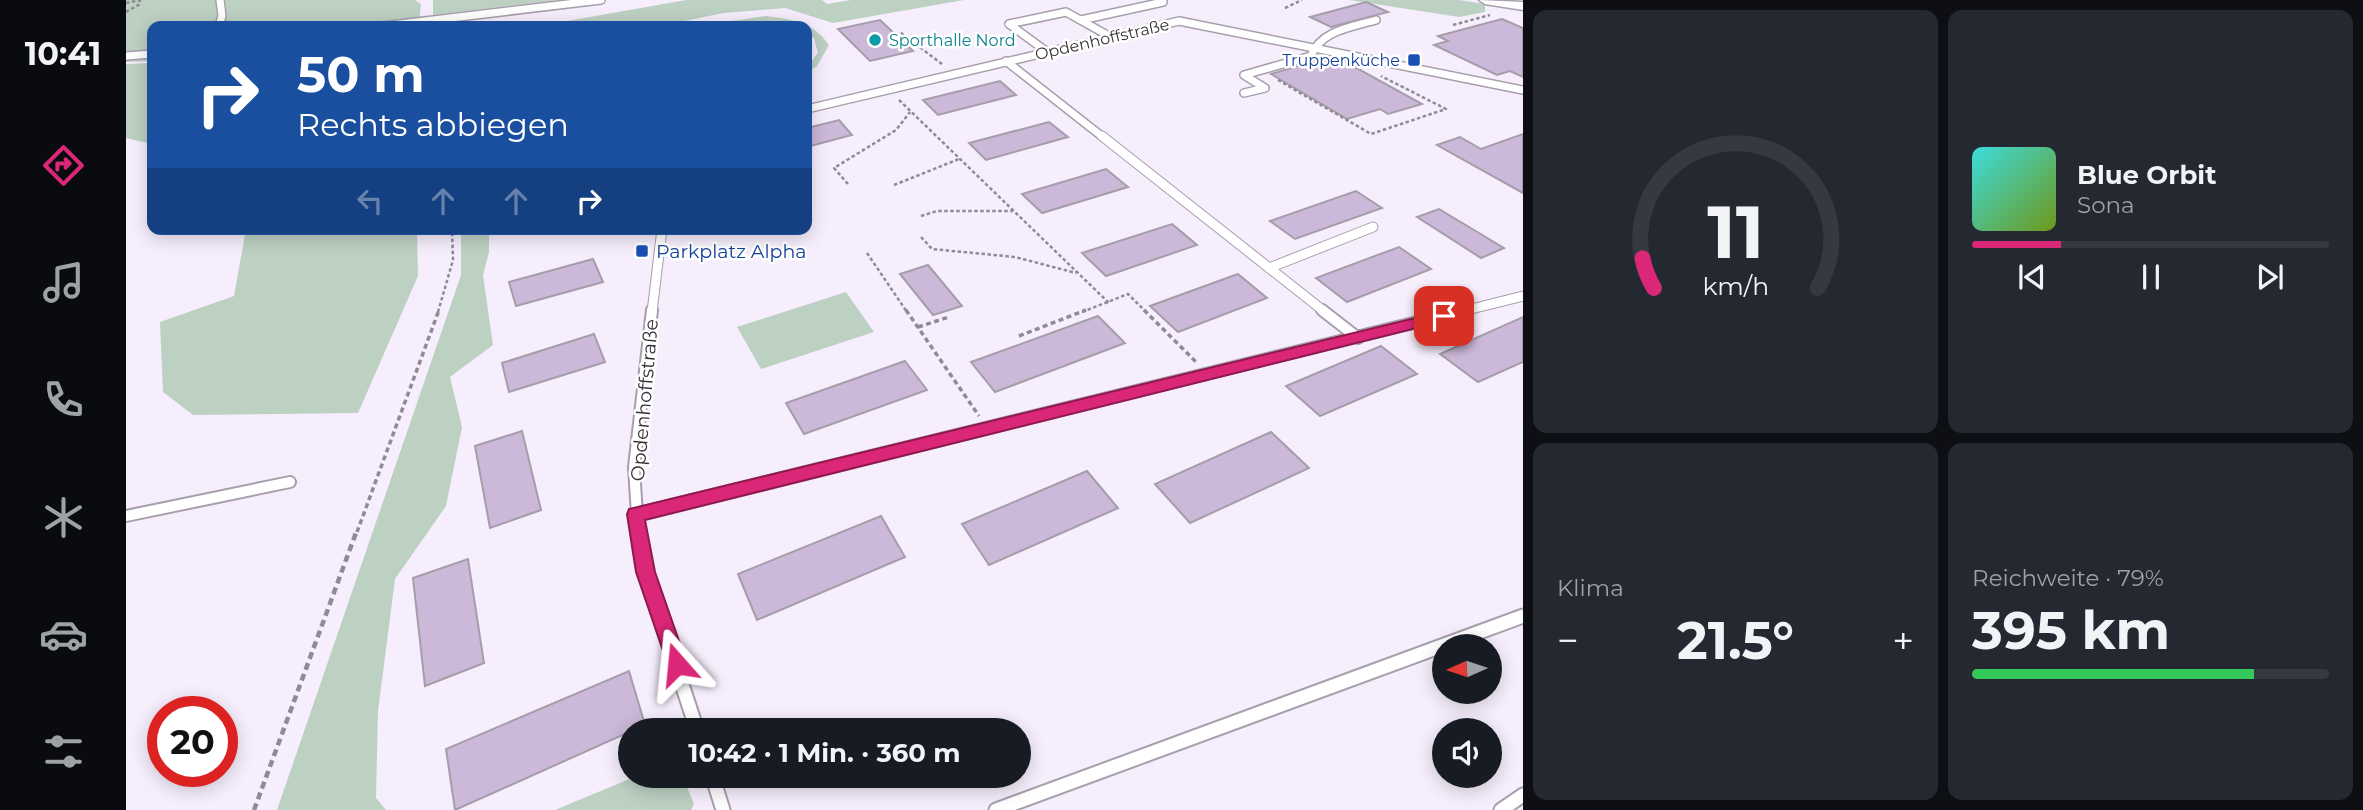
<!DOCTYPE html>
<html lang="de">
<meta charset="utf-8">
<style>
:root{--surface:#171b24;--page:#242831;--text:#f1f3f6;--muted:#9ea1a6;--line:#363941;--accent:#db2777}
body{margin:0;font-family:Montserrat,sans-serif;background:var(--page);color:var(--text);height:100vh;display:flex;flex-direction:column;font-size:26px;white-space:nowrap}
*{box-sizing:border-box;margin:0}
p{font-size:23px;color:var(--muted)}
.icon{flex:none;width:38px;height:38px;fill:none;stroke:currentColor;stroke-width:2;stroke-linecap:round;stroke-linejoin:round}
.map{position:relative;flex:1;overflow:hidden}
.panel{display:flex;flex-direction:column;gap:10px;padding:10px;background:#0d0f14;width:840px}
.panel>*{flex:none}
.top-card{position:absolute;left:21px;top:21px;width:665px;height:214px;border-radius:14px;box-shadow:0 4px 18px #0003;background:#1a4fa0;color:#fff;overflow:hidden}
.needle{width:46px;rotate:267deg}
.fabs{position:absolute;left:1306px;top:634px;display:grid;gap:14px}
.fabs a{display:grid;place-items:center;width:70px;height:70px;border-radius:50%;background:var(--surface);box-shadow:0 4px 18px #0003;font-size:35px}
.speed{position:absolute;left:21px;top:696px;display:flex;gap:14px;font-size:35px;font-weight:700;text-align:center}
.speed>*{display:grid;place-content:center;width:91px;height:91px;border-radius:50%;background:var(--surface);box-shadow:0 4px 18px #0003;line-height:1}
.speed .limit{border:10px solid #d22;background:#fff;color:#111}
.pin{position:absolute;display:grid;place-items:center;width:60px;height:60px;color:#fff;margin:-30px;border-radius:14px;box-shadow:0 4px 10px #0006}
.me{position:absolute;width:77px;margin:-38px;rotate:342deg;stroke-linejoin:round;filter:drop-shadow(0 0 5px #0008)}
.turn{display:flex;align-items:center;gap:24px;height:147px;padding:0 35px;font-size:32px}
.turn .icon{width:91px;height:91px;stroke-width:2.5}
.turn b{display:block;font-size:49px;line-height:60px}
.lanes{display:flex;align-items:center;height:66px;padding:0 35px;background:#0003;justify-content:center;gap:35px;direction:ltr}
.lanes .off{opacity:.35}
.big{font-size:52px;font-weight:700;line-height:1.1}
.panel .widget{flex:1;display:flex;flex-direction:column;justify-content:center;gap:10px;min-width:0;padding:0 24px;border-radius:14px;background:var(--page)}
.panel .dial{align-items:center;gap:0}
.dial svg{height:182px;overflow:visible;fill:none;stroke:var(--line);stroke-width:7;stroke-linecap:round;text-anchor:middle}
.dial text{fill:var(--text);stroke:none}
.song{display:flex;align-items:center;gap:21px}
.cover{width:84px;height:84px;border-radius:10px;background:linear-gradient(135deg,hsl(180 70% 55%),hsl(80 70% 35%))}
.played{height:7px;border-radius:4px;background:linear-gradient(90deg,var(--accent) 25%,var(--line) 25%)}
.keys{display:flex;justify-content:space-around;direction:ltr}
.heat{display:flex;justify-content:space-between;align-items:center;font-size:38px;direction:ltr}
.charge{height:10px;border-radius:5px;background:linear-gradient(90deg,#34c759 79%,var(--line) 0)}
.panel .tiles{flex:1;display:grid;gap:10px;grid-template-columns:repeat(2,1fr)}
.trip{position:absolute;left:492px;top:718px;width:413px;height:70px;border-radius:35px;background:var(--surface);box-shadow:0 4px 18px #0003;font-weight:700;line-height:70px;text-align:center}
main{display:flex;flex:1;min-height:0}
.tab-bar{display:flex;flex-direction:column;width:126px;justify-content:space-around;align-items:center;background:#090b0e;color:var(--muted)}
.tab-bar .icon{width:49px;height:49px}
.tab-bar .active{color:var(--accent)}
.tab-bar b{font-size:32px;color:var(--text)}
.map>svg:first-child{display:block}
.green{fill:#bdd1c3}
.building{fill:#ccb8d8;stroke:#a59da9;stroke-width:2}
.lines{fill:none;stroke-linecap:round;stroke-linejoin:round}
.service-far3-casing{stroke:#a79fac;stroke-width:10}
.service-far2-casing{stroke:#a79fac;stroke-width:11}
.service-far1-casing{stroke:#a79fac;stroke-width:14}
.service-casing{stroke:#a79fac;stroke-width:17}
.minor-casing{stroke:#a79fac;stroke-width:3}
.path-far2{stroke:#908a94;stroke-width:2.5;stroke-dasharray:3.5 2.5;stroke-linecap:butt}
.path-far1{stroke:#908a94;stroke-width:3.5;stroke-dasharray:5 3.5;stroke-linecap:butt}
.path{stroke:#908a94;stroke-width:4.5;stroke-dasharray:7 4.5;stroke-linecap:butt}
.service-far3{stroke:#fff;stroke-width:7}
.service-far2{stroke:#fff;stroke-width:9}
.service-far1{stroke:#fff;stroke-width:10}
.service{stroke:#fff;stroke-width:13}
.minor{fill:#fff;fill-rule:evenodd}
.route{fill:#db2777;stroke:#8e194d;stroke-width:2}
.culture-dot{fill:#0f9aa8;stroke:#fff;stroke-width:2.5}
.transit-dot{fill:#1a4fb4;stroke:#fff;stroke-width:2.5}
.labels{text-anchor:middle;stroke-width:5;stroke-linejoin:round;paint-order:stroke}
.far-street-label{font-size:16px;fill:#353136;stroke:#fff}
.far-culture-label{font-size:16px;fill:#0d838f;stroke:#fff;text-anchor:start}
.far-transit-label{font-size:16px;fill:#164399;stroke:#fff;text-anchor:end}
.transit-label{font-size:19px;fill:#164399;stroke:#fff;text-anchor:start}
.street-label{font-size:19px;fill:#353136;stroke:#fff}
</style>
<main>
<nav class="tab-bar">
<b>10:41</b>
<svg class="icon active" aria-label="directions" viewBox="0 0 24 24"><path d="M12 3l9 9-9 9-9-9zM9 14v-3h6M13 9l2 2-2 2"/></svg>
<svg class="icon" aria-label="music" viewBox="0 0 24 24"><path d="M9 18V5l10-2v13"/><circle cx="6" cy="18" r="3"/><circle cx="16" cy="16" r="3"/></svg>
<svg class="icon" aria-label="phone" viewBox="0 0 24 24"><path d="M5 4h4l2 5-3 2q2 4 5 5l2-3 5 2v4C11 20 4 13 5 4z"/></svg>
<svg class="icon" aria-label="climate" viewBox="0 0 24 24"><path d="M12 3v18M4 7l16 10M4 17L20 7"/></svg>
<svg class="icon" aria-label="car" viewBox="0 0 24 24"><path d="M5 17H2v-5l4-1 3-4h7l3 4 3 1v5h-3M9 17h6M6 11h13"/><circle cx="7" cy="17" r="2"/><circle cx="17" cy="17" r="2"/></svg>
<svg class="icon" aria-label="filters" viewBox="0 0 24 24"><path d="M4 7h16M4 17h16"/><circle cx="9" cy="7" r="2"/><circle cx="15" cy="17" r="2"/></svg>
</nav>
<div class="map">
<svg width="1397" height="810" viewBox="0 0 1397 810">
<rect width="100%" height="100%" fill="#f6eefc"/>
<g class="green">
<polygon points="0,0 289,0 295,4 293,26 26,26 26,61 0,62"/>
<polygon points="307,0 433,0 307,15"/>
<polygon points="560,0 696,0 701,4 725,0 838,0 707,23 659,8 598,13 558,21 531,21 511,26 413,26"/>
<polygon points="1223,0 1333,0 1359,4 1359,12 1333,17"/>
<path d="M 640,16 C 668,20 686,21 703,45 L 691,66 L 681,72 L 681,67 L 692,53 L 688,38 L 681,34 L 681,26 L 620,22 L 623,26 L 572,26 Z"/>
<polygon points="26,63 26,144 0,138 0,64"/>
<polygon points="120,229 291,229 292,276 232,413 67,415 37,392 34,322 108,296"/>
<polygon points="335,229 363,229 363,252 357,275 367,345 324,377 336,427 320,506 269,579 252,711 250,798 260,810 151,810 335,275"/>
<polygon points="720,292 748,332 635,369 611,327"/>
<polygon points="513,775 556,775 568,804 565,810 429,810"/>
</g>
<g class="building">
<polygon points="1240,2 1262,12 1205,27 1184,17"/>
<polygon points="1376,19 1397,28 1397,77 1384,71 1371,75 1308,45 1322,41 1312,36"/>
<polygon points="754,20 787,51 744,61 712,29"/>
<polygon points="1203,57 1216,60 1296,104 1262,114 1254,109 1221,119 1145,74"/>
<polygon points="874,81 890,95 812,115 797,100"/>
<polygon points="713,120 726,135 681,147 681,128"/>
<polygon points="923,122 942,137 860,160 843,143"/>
<polygon points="1397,134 1397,193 1311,145 1334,137 1355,149"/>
<polygon points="980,169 1002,187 916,213 896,194"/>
<polygon points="1230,191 1256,208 1169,239 1144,221"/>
<polygon points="1313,209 1378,248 1355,258 1291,217"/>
<polygon points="1046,224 1071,245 980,276 956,253"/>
<polygon points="1273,247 1305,269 1221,302 1190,278"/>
<polygon points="467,259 477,282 390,306 383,282"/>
<polygon points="802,265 836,306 807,315 774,274"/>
<polygon points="1112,274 1141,298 1052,332 1024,306"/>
<polygon points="972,316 999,343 869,392 845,362"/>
<polygon points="1397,317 1397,362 1352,382 1314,354"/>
<polygon points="468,334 479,362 383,392 376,363"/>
<polygon points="1255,346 1291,374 1194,416 1160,386"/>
<polygon points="779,361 801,390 678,434 660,403"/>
<polygon points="396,431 415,510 364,528 349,446"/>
<polygon points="1145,432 1183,468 1064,523 1029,484"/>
<polygon points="961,471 992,508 863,565 836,524"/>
<polygon points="755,516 779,557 631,620 612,574"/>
<polygon points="342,559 358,663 299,686 287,578"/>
<polygon points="503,671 519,725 329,810 320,749"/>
</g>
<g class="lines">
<g class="service-far3-casing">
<g id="service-far3">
<polyline points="955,20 1037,2"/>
<polyline points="93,26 96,16 94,0"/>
<polyline points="257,26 475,0"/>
<polyline points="920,51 883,24 940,12 983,36"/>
<polyline points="0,56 26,54"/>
<polyline points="880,61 978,138"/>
<path d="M 1118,93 L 1139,88 L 1118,75 L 1185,56 C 1195,30 1226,27 1250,20"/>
<polyline points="681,109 1053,21 1397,90"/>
</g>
</g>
<g class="service-far2-casing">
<g id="service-far2">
<polyline points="976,136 1199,312"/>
<polyline points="1143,268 1247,227"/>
<polyline points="526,312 536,229"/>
<polyline points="1333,312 1397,296"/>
</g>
</g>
<g class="service-far1-casing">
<g id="service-far1">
<polyline points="1196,310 1232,338"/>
<polyline points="509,514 1340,310"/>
<polyline points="0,516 164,482"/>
<polyline points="512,532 508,467 526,310"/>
</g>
</g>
<g class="service-casing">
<g id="service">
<polyline points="512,530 519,572 571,730"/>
<polyline points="586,775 597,810"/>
<polyline points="870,810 1397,616"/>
<polyline points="1375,810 1397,795"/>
</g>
</g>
<g class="minor-casing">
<polygon id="minor" points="1353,0 1397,2 1397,10 1359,4"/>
</g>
<g class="path-far2">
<polyline points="0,3 15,0"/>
<polyline points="1159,8 1176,0"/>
<polyline points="0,12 14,4 14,1"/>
<polyline points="1327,25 1364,15"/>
<polyline points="769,34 775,33 816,64"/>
<polyline points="1152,80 1245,134 1320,109 1255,76"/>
<polyline points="773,100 983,303"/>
<polyline points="722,184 708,168 770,130 784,112"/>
<polyline points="768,185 833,159"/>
<polyline points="795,216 811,211 887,211"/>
<polyline points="795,237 806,249 889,257 950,273"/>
<polyline points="741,253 781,312"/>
<polyline points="312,312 327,260 326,229"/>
<polyline points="956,312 1002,294 1020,312"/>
</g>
<g class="path-far1">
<polyline points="780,310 853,416"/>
<polyline points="1018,310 1070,362"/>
<polyline points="792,327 823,317"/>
<polyline points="893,336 960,310"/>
<polyline points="231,532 313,310"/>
</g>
<polyline class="path" points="128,810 231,530"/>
<use href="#service-far3" class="service-far3"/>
<use href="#service-far2" class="service-far2"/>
<use href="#service-far1" class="service-far1"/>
<use href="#service" class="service"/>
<use href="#minor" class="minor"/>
</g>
<polygon class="route" points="1318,311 1323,313 1325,316 1323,320 519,520 529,572 561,664 558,671 551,674 544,671 510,572 501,514 503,509"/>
<circle class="culture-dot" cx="749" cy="40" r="7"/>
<g class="transit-dot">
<rect x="1281" y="53" width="14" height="14" rx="3.5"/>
<rect x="509" y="244" width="14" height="14" rx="3.5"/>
</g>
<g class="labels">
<g class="far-street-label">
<text transform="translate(976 39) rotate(-13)" y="6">Opdenhoffstraße</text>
</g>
<g class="far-culture-label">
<text x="763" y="46">Sporthalle Nord</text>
</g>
<g class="far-transit-label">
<text x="1274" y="66">Truppenküche</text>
</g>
<g class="transit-label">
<text x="530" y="258">Parkplatz Alpha</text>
</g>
<g class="street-label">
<text transform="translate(518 400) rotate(-85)" y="7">Opdenhoffstraße</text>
</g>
</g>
</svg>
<div class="fabs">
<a><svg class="needle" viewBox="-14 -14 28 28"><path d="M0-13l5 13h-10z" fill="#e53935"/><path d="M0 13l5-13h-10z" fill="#9ea1a6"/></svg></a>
<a><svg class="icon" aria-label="sound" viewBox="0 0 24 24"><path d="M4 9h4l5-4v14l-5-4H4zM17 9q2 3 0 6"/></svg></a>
</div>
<div class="speed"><div class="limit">20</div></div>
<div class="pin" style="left:1318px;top:316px;background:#d93025"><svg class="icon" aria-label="arrive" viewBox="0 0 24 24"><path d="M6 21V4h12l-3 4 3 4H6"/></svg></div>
<svg class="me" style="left:551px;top:664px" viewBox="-20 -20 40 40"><path d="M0-17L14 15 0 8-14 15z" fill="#db2777" stroke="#fff" stroke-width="4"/></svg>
<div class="trip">10:42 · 1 Min. · 360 m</div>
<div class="top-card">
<div class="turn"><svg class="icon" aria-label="right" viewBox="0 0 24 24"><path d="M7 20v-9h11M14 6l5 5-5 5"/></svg><div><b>50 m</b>Rechts abbiegen</div></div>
<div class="lanes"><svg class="icon off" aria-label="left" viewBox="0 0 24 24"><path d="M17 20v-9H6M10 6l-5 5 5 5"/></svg><svg class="icon off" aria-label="ahead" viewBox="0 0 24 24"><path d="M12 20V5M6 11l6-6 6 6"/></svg><svg class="icon off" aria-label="ahead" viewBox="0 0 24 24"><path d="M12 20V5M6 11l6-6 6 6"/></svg><svg class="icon" aria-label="right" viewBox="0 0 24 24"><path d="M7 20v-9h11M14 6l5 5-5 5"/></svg></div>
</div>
</div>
<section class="panel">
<div class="tiles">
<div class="widget dial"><svg viewBox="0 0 100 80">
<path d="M14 69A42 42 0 1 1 86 69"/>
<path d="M14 69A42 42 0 0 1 9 56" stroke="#db2777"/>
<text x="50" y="56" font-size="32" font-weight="700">11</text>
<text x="50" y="72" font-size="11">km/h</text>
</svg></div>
<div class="widget">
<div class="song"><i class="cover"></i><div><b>Blue Orbit</b><p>Sona</p></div></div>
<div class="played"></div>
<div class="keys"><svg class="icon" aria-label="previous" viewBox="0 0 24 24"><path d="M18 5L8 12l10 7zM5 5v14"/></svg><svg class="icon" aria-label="pause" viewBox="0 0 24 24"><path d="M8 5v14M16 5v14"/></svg><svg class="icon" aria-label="next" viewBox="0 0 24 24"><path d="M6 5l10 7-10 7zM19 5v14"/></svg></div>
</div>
<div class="widget"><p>Klima</p>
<div class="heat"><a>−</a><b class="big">21.5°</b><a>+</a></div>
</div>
<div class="widget"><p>Reichweite · 79%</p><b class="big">395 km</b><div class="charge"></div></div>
</div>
</section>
</main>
